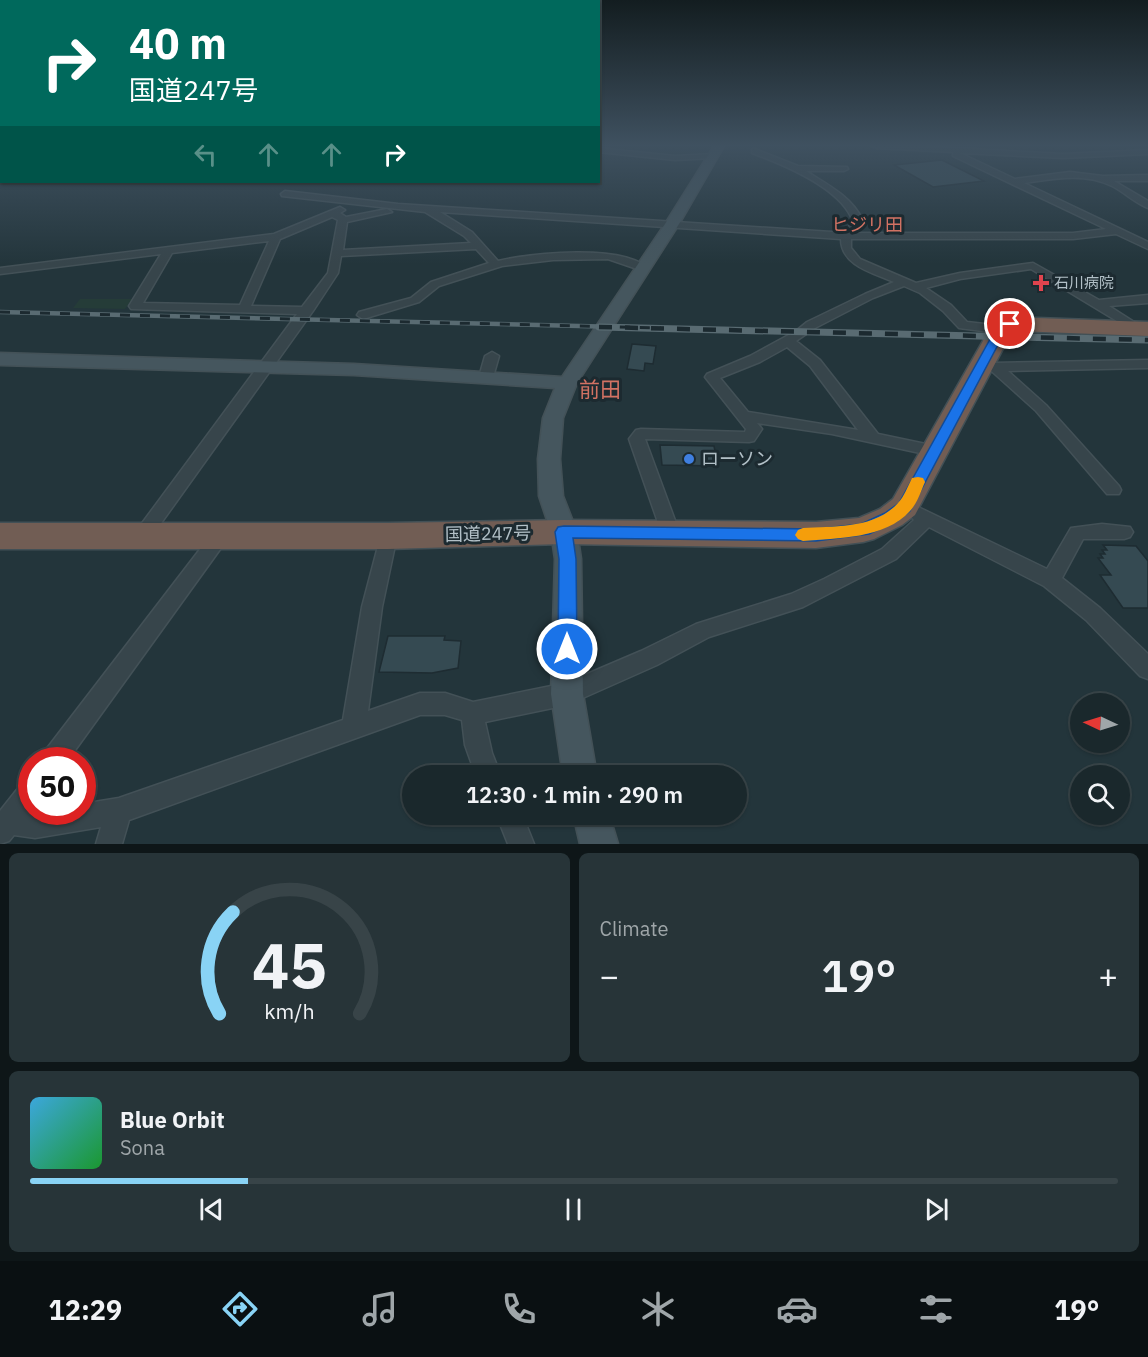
<!DOCTYPE html>
<meta charset="utf-8">
<style>
:root{--surface:#1a282c;--page:#273438;--text:#f1f3f6;--muted:#9fa6a9;--line:#384448;--accent:#89d3f5}
body{margin:0;font-family:"IBM Plex Sans","Noto Sans JP",sans-serif;background:var(--page);color:var(--text);height:100vh;display:flex;flex-direction:column;font-size:22px;white-space:nowrap}
*{box-sizing:border-box;margin:0}
p{font-size:20px;color:var(--muted)}
.icon{flex:none;width:33px;height:33px;fill:none;stroke:currentColor;stroke-width:2;stroke-linecap:round;stroke-linejoin:round}
.map{position:relative;height:844px;overflow:hidden}
.drawer{display:flex;flex-direction:column;gap:9px;padding:9px;background:#0e1618;flex:1}
.drawer>*{flex:none}
.top-card{position:absolute;left:0px;top:0px;width:600px;height:183px;box-shadow:0 2px 4px #0004,0 0 0 2px var(--line);background:#00695c;color:#fff;overflow:hidden}
.needle{width:39px;rotate:274deg}
.controls{position:absolute;left:1070px;top:693px;display:grid;gap:12px}
.controls a{display:grid;place-items:center;width:60px;height:60px;border-radius:50%;background:var(--surface);box-shadow:0 2px 4px #0004,0 0 0 2px var(--line);font-size:30px}
.speed{position:absolute;left:18px;top:747px;display:flex;gap:12px;font-size:30px;font-weight:700;text-align:center}
.speed>*{display:grid;place-content:center;width:78px;height:78px;border-radius:50%;background:var(--surface);box-shadow:0 2px 4px #0004,0 0 0 2px var(--line);line-height:1}
.speed .limit{border:9px solid #d22;background:#fff;color:#111}
.pin{position:absolute;display:grid;place-items:center;width:51px;height:51px;color:#fff;margin:-26px;border:3px solid #fff;border-radius:50%;box-shadow:0 2px 6px #0007}
.me{position:absolute;width:66px;margin:-33px;rotate:0deg;stroke-linejoin:round;filter:drop-shadow(0 0 4px #0008)}
.turn{display:flex;align-items:center;gap:21px;height:126px;padding:0 30px;font-size:27px}
.turn .icon{width:78px;height:78px;stroke-width:2.5}
.turn b{display:block;font-size:42px;line-height:51px}
.lanes{display:flex;align-items:center;height:57px;padding:0 30px;background:#0003;justify-content:center;gap:30px;direction:ltr}
.lanes .off{opacity:.35}
.big{font-size:45px;font-weight:600;line-height:1.1}
.drawer .widget{flex:1;display:flex;flex-direction:column;justify-content:center;gap:9px;min-width:0;padding:0 21px;border-radius:9px;background:var(--page)}
.drawer .dial{align-items:center;gap:0}
.dial svg{height:156px;overflow:visible;fill:none;stroke:var(--line);stroke-width:7;stroke-linecap:round;text-anchor:middle}
.dial text{fill:var(--text);stroke:none}
.song{display:flex;align-items:center;gap:18px}
.cover{width:72px;height:72px;border-radius:9px;background:linear-gradient(135deg,hsl(200 70% 55%),hsl(130 70% 35%))}
.played{height:6px;border-radius:3px;background:linear-gradient(90deg,var(--accent) 20%,var(--line) 20%)}
.keys{display:flex;justify-content:space-around;direction:ltr}
.heat{display:flex;justify-content:space-between;align-items:center;font-size:33px;direction:ltr}
.drawer .tiles{flex:1;display:grid;gap:9px;grid-template-columns:1fr 1fr}
.widget:last-child{grid-column:span 2}
.trip{position:absolute;left:402px;top:765px;width:345px;height:60px;border-radius:30px;background:var(--surface);box-shadow:0 2px 4px #0004,0 0 0 2px var(--line);font-weight:600;line-height:60px;text-align:center}
.dock{display:flex;height:96px;justify-content:space-around;align-items:center;background:#0a1012;color:var(--muted)}
.dock .icon{width:42px;height:42px}
.dock .selected{color:var(--accent)}
.dock b{font-size:27px;color:var(--text)}
.map>svg:first-child{display:block}
.green{fill:#253c38}
.building{fill:#354a52;stroke:#1e2c32;stroke-width:1.5}
.lines{fill:none;stroke-linecap:round;stroke-linejoin:round}
.street-casing{stroke:#435157;stroke-width:3}
.secondary-casing{stroke:#435157;stroke-width:3}
.primary-casing{stroke:#435157;stroke-width:4}
.highway-casing{stroke:#425056;stroke-width:3}
.street{fill:#37454b;fill-rule:evenodd}
.secondary{fill:#45565e;fill-rule:evenodd}
.primary{fill:#55656b;fill-rule:evenodd}
.highway{fill:#715d54;fill-rule:evenodd}
.rail-far1-casing{stroke:#596b72;stroke-width:4.5}
.rail-casing{stroke:#596b72;stroke-width:7}
.rail-far1{stroke:#1c2a30;stroke-width:3;stroke-dasharray:10;stroke-linecap:butt}
.rail{stroke:#1c2a30;stroke-width:4.5;stroke-dasharray:13;stroke-linecap:butt}
.route{fill:#1a73e8;stroke:#114b97;stroke-width:1.5}
.slow{fill:#f59e0b}
.health-dot{fill:#e0444e;stroke:#1c2a30;stroke-width:2}
.shop-dot{fill:#3f7fe0;stroke:#1c2a30;stroke-width:2}
.labels{text-anchor:middle;stroke-width:6;stroke-linejoin:round;paint-order:stroke}
.far-poi-label{font-size:15px;fill:#b2c0c7;stroke:#1c2a30;text-anchor:start}
.far-quarter-label{font-size:18px;fill:#d27263;stroke:#1c2a30}
.poi-label{font-size:18px;fill:#b2c0c7;stroke:#1c2a30;text-anchor:start}
.street-label{font-size:18px;fill:#b2c0c7;stroke:#1c2a30}
.quarter-label{font-size:21px;fill:#d27263;stroke:#1c2a30}
</style>
<div class="map">
<svg width="1148" height="844" viewBox="0 0 1148 844">
<rect width="100%" height="100%" fill="#23353b"/>
<polygon class="green" points="80,299 132,299 125,309 73,308"/>
<g class="building">
<polygon points="942,160 984,181 933,187 894,165"/>
<polygon points="632,344 656,346 653,364 645,363 644,371 627,369"/>
<polygon points="660,445 714,446 718,466 662,465"/>
<polygon points="1103,545 1136,546 1148,561 1148,608 1123,608 1100,575 1111,575 1098,558 1103,558 1100,554 1105,554 1102,550 1107,550"/>
<polygon points="388,636 445,636 444,640 461,641 458,668 432,673 379,672"/>
</g>
<g class="lines">
<g class="street-casing">
<g id="street">
<path d="M 872,146 L 919,146 L 1063,154 L 1148,150 L 1148,154 L 1063,158 L 960,153 L 1015,179 L 1070,172 L 1103,176 L 1148,175 L 1148,181 L 1114,181 L 1148,201 L 1148,208 C 1135,203 1124,192 1112,186 C 1085,172 1052,179 1024,183 L 1148,242 L 1148,249 L 1116,234 L 1073,239 L 851,239 L 851,248 L 860,259 L 916,283 L 960,273 L 1033,263 L 1099,300 L 1148,295 L 1148,303 L 1109,306 L 1145,329 L 1143,332 L 1135,332 L 1031,269 L 960,279 L 926,288 L 951,305 L 967,322 L 1002,326 L 1004,329 L 998,333 L 959,328 L 943,311 L 920,293 L 904,286 L 873,298 L 815,328 L 796,341 L 820,360 L 878,434 L 940,447 L 942,451 L 940,455 L 934,456 L 832,434 L 757,423 L 762,429 L 754,441 L 749,442 L 645,439 L 680,534 L 677,539 L 671,541 L 665,539 L 662,534 L 629,439 L 636,430 L 641,429 L 745,432 L 746,429 L 705,377 L 707,374 L 750,356 L 796,331 L 807,322 L 865,294 L 894,282 C 874,273 841,266 841,239 L 440,212 L 472,232 L 498,261 C 533,253 621,244 648,268 L 643,271 L 608,259 L 553,260 L 502,266 L 439,286 L 419,302 L 363,319 L 357,315 L 359,312 L 411,298 L 431,282 L 489,263 L 476,249 L 341,256 L 338,273 L 313,311 L 149,540 L 143,542 L 137,540 L 134,535 L 137,530 L 297,314 L 131,309 L 129,306 L 161,254 L 0,274 L 0,268 L 274,234 L 340,207 L 345,210 L 340,213 L 346,217 L 387,209 L 392,212 L 347,222 L 343,250 L 471,243 L 464,236 L 425,212 L 282,196 L 281,194 L 285,191 L 398,204 L 847,233 L 852,219 C 839,187 782,164 752,153 L 752,149 L 755,149 L 798,166 L 847,167 L 848,169 L 844,171 L 806,171 C 826,184 851,196 862,219 L 857,233 L 1073,233 L 1106,229 L 953,156 L 953,152 L 876,148 ZM 332,217 L 338,220 L 328,273 L 302,307 L 251,306 L 280,239 ZM 269,241 L 240,305 L 143,303 L 172,253 ZM 787,347 L 810,366 L 858,430 L 748,412 L 720,378 L 760,362 Z"/>
<polygon points="598,148 675,156 714,154 718,156 714,158 675,160 598,152"/>
<rect x="0" y="155" width="2" height="4"/>
<polygon points="492,352 499,356 493,377 491,380 481,380 479,377 485,356"/>
<polygon points="1148,360 1148,368 1008,371 1046,405 1119,486 1121,490 1119,494 1107,494 1036,411 987,367 994,363"/>
<polygon points="918,507 1047,569 1071,528 1102,524 1130,527 1133,532 1130,537 1124,539 1083,539 1062,578 1100,608 1148,654 1148,679 1140,676 1086,620 1044,586 929,527 896,559 803,607 709,637 657,665 567,705 485,722 492,753 501,776 476,776 465,745 462,720 445,715 420,715 129,820 122,844 96,844 101,827 35,838 14,835 9,841 0,844 0,811 23,782 32,779 32,812 82,812 82,804 119,798 343,720 362,607 382,531 388,529 394,531 397,536 382,607 368,711 420,693 445,693 473,702 566,683 641,651 696,624 791,594 824,579 882,549 914,520 909,514 912,509"/>
<polygon points="220,529 226,531 229,536 226,541 68,760 42,760 45,751 214,531"/>
<polygon points="496,814 522,814 534,844 508,844"/>
</g>
</g>
<g class="secondary-casing">
<g id="secondary">
<polygon points="714,146 724,146 679,224 577,383 563,418 560,459 563,496 577,532 581,559 583,694 597,776 563,776 551,694 555,559 551,532 539,496 538,459 543,418 555,388 354,375 0,365 0,353 354,364 562,377 665,224"/>
<polygon points="573,814 609,814 618,844 580,844"/>
</g>
</g>
<g class="primary-casing">
<rect id="primary" x="0" y="167" width="2" height="8"/>
</g>
<g class="highway-casing">
<path id="highway" d="M 1010,317 L 1148,322 L 1148,336 L 1013,331 L 1008,333 L 1007,341 L 915,515 L 902,525 L 874,539 L 863,542 L 816,548 L 564,544 L 388,549 L 0,549 L 0,523 L 388,523 L 564,520 L 816,522 L 859,518 L 880,509 L 893,499 L 983,341 C 988,325 994,321 1010,317 Z"/>
</g>
<use href="#street" class="street"/>
<use href="#secondary" class="secondary"/>
<use href="#primary" class="primary"/>
<use href="#highway" class="highway"/>
<g class="rail-far1-casing">
<polyline id="rail-far1" points="0,312 661,328"/>
</g>
<g class="rail-casing">
<polyline id="rail" points="599,327 1148,340"/>
</g>
<use href="#rail-far1" class="rail-far1"/>
<use href="#rail" class="rail"/>
</g>
<linearGradient id="sky" x2="0" y2="1"><stop stop-color="#131d20"/><stop offset="0.55" stop-color="#3f5160"/><stop offset="1" stop-color="#3f5160" stop-opacity="0"/></linearGradient>
<rect width="1148" height="264" fill="url(#sky)"/>
<polygon class="route" points="1010,321 1016,324 1003,331 1000,341 910,511 897,521 869,534 816,541 573,538 576,559 577,649 574,656 567,658 560,656 558,649 559,559 555,532 558,527 564,526 816,529 861,524 885,513 899,503 989,341 993,329"/>
<path class="slow" d="M 918,477 L 923,478 L 925,482 C 921,491 917,504 910,511 C 885,539 837,538 803,541 L 798,539 L 795,535 L 798,530 L 803,528 C 834,526 875,529 898,503 C 904,497 908,486 912,478 Z"/>
<path class="health-dot" d="M1038 274h6v6h6v6h-6v6h-6v-6h-6v-6h6z"/>
<circle class="shop-dot" cx="689" cy="459" r="6"/>
<g class="labels">
<g class="far-poi-label">
<text x="1054" y="288">石川病院</text>
</g>
<g class="far-quarter-label">
<text x="867" y="231">ヒジリ田</text>
</g>
<g class="poi-label">
<text x="701" y="465">ローソン</text>
</g>
<g class="street-label">
<text transform="translate(488 534) rotate(-1)" y="6">国道247号</text>
</g>
<g class="quarter-label">
<text x="600" y="397">前田</text>
</g>
</g>
</svg>
<div class="controls">
<a><svg class="needle" viewBox="-14 -14 28 28"><path d="M0-13l5 13h-10z" fill="#e53935"/><path d="M0 13l5-13h-10z" fill="#9fa6a9"/></svg></a>
<a><svg class="icon" aria-label="search" viewBox="0 0 24 24"><circle cx="10" cy="10" r="6"/><path d="M15 15l6 6"/></svg></a>
</div>
<div class="speed"><div class="limit">50</div></div>
<div class="pin" style="left:1010px;top:324px;background:#d93025"><svg class="icon" aria-label="arrive" viewBox="0 0 24 24"><path d="M6 21V4h12l-3 4 3 4H6"/></svg></div>
<svg class="me" style="left:567px;top:649px" viewBox="-20 -20 40 40"><circle r="17" fill="#1a73e8" stroke="#fff" stroke-width="3"/><path d="M0-11L8 9 0 5-8 9z" fill="#fff"/></svg>
<div class="trip">12:30 · 1 min · 290 m</div>
<div class="top-card">
<div class="turn"><svg class="icon" aria-label="right" viewBox="0 0 24 24"><path d="M7 20v-9h11M14 6l5 5-5 5"/></svg><div><b>40 m</b>国道247号</div></div>
<div class="lanes"><svg class="icon off" aria-label="left" viewBox="0 0 24 24"><path d="M17 20v-9H6M10 6l-5 5 5 5"/></svg><svg class="icon off" aria-label="ahead" viewBox="0 0 24 24"><path d="M12 20V5M6 11l6-6 6 6"/></svg><svg class="icon off" aria-label="ahead" viewBox="0 0 24 24"><path d="M12 20V5M6 11l6-6 6 6"/></svg><svg class="icon" aria-label="right" viewBox="0 0 24 24"><path d="M7 20v-9h11M14 6l5 5-5 5"/></svg></div>
</div>
</div>
<section class="drawer">
<div class="tiles">
<div class="widget dial"><svg viewBox="0 0 100 80">
<path d="M14 69A42 42 0 1 1 86 69"/>
<path d="M14 69A42 42 0 0 1 21 17" stroke="#89d3f5"/>
<text x="50" y="56" font-size="32" font-weight="700">45</text>
<text x="50" y="72" font-size="11">km/h</text>
</svg></div>
<div class="widget"><p>Climate</p>
<div class="heat"><a>−</a><b class="big">19°</b><a>+</a></div>
</div>
<div class="widget">
<div class="song"><i class="cover"></i><div><b>Blue Orbit</b><p>Sona</p></div></div>
<div class="played"></div>
<div class="keys"><svg class="icon" aria-label="previous" viewBox="0 0 24 24"><path d="M18 5L8 12l10 7zM5 5v14"/></svg><svg class="icon" aria-label="pause" viewBox="0 0 24 24"><path d="M8 5v14M16 5v14"/></svg><svg class="icon" aria-label="next" viewBox="0 0 24 24"><path d="M6 5l10 7-10 7zM19 5v14"/></svg></div>
</div>
</div>
</section>
<nav class="dock">
<b>12:29</b>
<svg class="icon selected" aria-label="directions" viewBox="0 0 24 24"><path d="M12 3l9 9-9 9-9-9zM9 14v-3h6M13 9l2 2-2 2"/></svg>
<svg class="icon" aria-label="music" viewBox="0 0 24 24"><path d="M9 18V5l10-2v13"/><circle cx="6" cy="18" r="3"/><circle cx="16" cy="16" r="3"/></svg>
<svg class="icon" aria-label="phone" viewBox="0 0 24 24"><path d="M5 4h4l2 5-3 2q2 4 5 5l2-3 5 2v4C11 20 4 13 5 4z"/></svg>
<svg class="icon" aria-label="climate" viewBox="0 0 24 24"><path d="M12 3v18M4 7l16 10M4 17L20 7"/></svg>
<svg class="icon" aria-label="car" viewBox="0 0 24 24"><path d="M5 17H2v-5l4-1 3-4h7l3 4 3 1v5h-3M9 17h6M6 11h13"/><circle cx="7" cy="17" r="2"/><circle cx="17" cy="17" r="2"/></svg>
<svg class="icon" aria-label="filters" viewBox="0 0 24 24"><path d="M4 7h16M4 17h16"/><circle cx="9" cy="7" r="2"/><circle cx="15" cy="17" r="2"/></svg>
<b>19°</b>
</nav>
